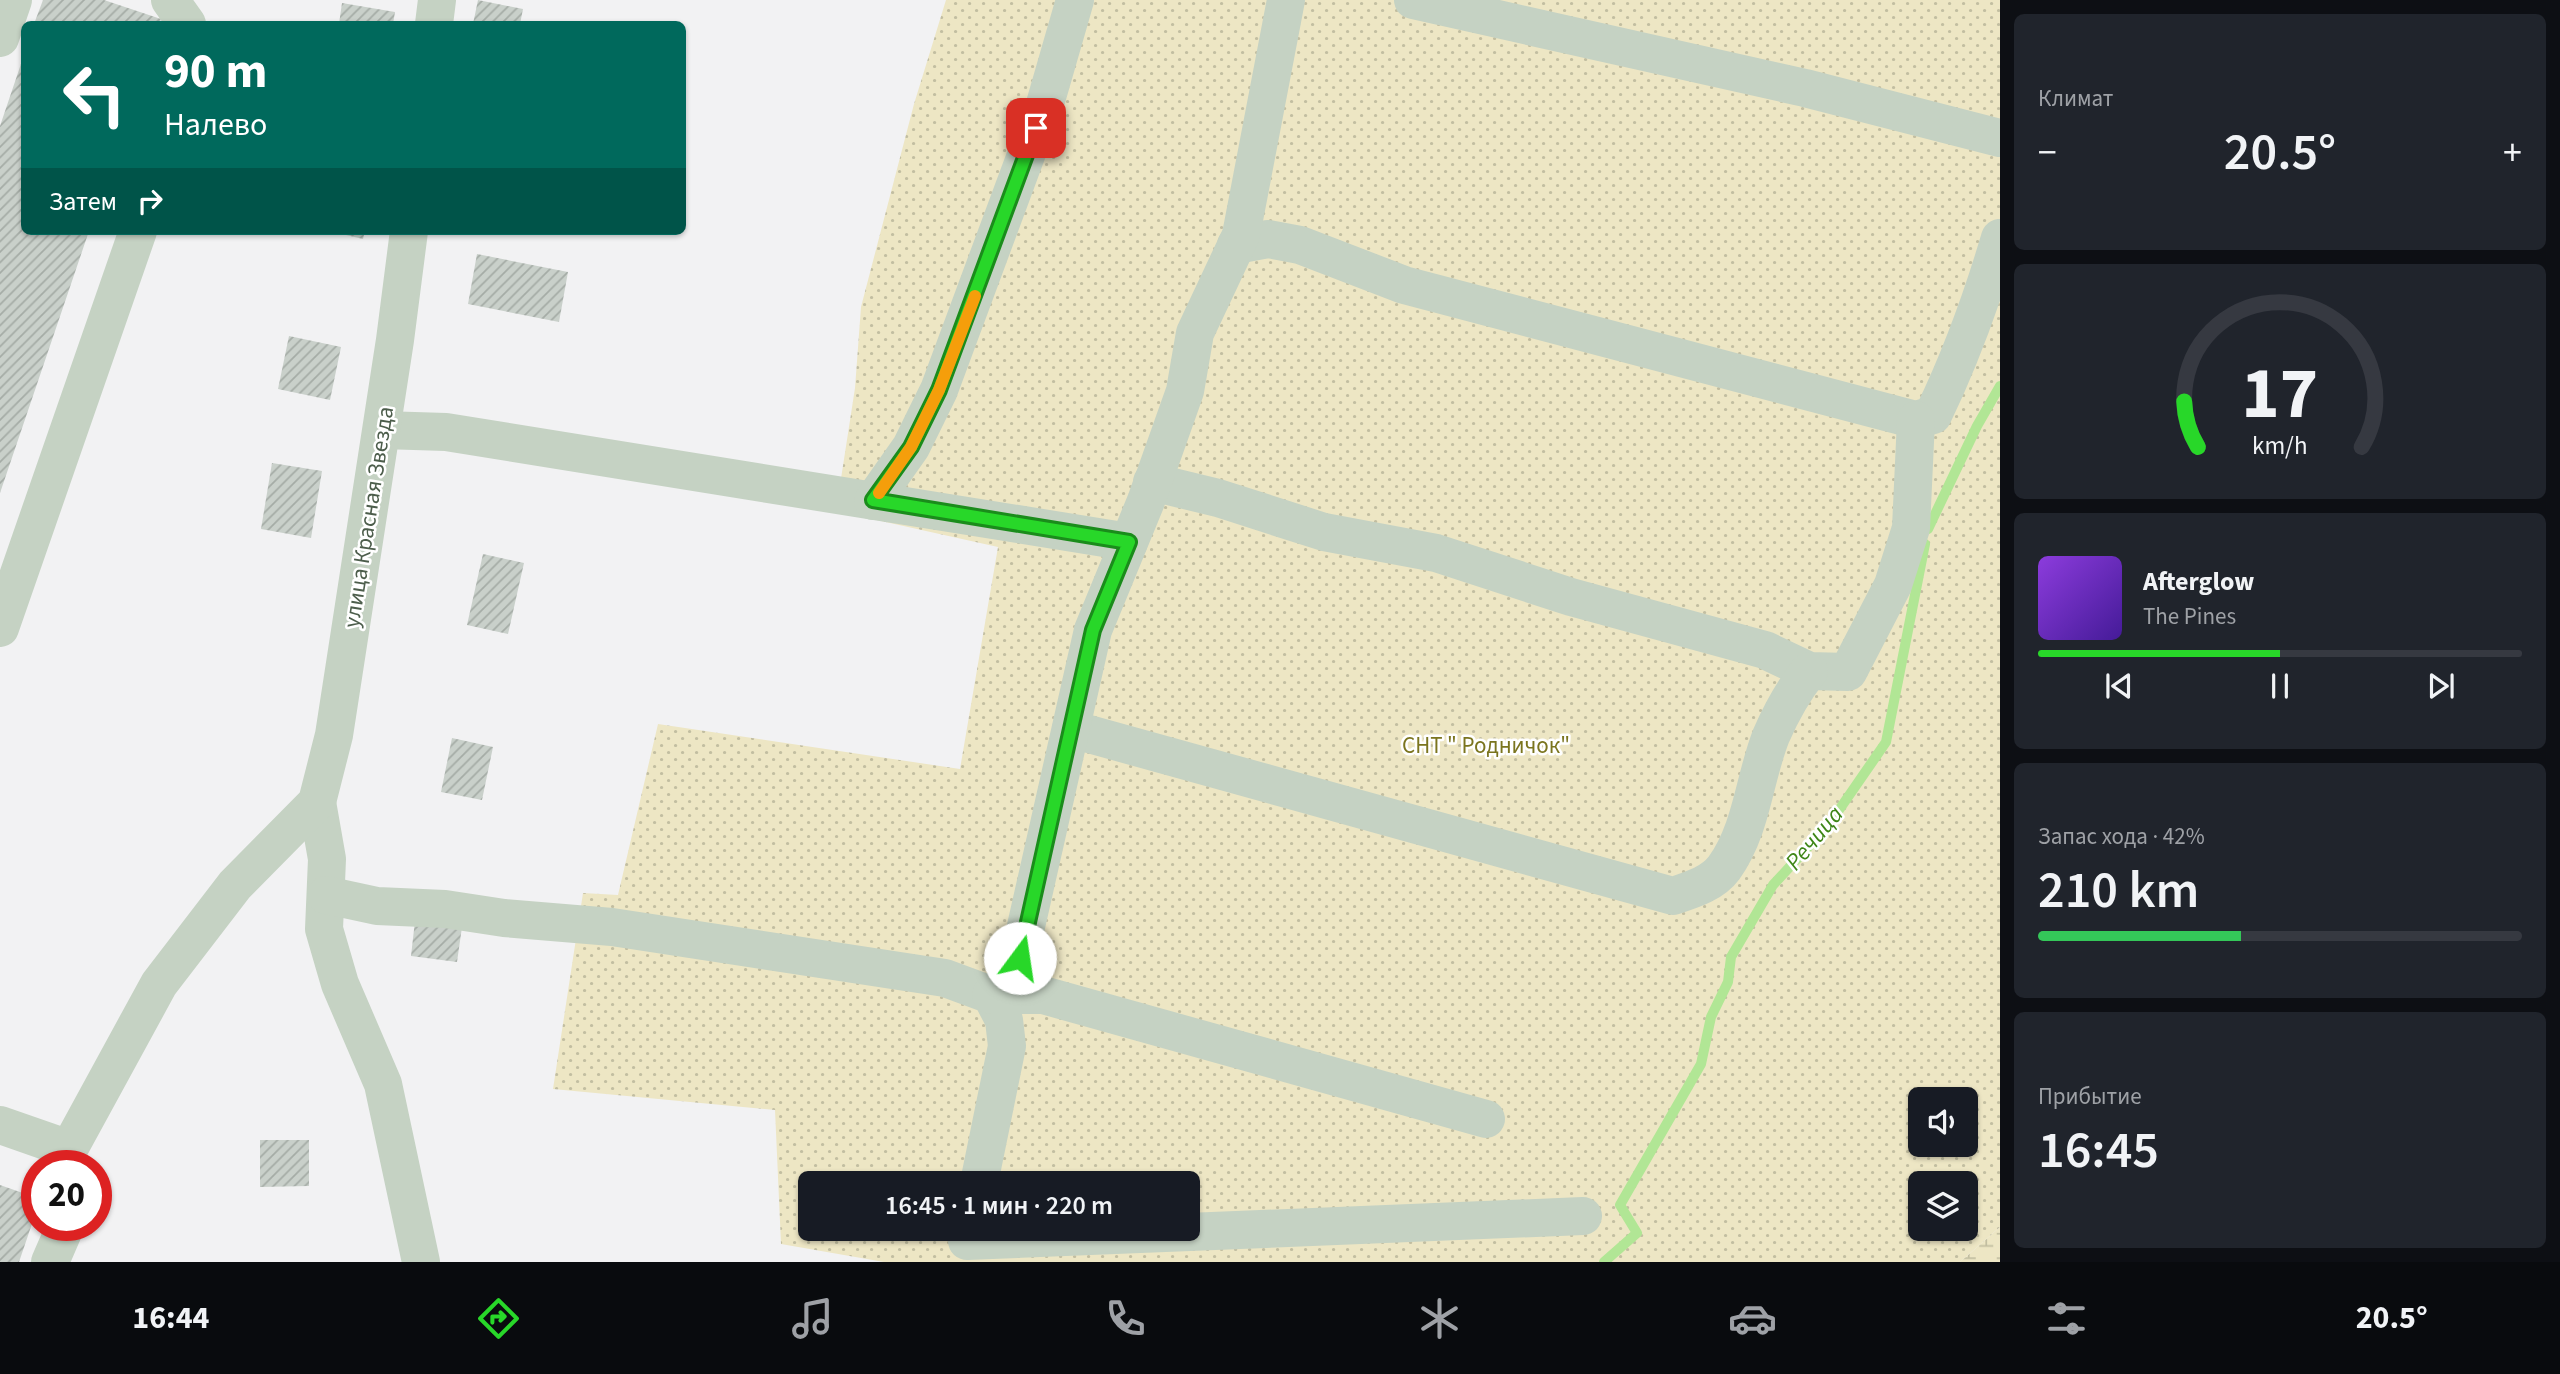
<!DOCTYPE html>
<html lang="ru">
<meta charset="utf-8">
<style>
:root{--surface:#171b24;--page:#20242c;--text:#f1f3f6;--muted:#9ea1a6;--line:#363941;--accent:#28d729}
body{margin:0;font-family:"Source Sans 3",sans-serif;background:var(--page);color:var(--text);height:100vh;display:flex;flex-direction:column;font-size:26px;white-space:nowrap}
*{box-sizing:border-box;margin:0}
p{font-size:23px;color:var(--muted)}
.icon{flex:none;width:38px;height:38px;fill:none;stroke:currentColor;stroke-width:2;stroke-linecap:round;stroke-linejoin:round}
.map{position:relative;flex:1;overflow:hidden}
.drawer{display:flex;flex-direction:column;gap:14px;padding:14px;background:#0d0f14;width:560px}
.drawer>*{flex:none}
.hud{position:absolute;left:21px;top:21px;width:665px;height:214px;border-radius:10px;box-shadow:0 2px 5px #0004;background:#00695c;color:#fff;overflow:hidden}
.fabs{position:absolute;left:1908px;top:1087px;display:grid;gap:14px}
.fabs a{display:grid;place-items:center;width:70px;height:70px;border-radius:10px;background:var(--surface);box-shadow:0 2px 5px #0004;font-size:35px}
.speed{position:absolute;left:21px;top:1150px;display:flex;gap:14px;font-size:35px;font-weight:700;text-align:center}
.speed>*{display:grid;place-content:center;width:91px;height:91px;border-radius:50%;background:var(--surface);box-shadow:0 2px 5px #0004;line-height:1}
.speed .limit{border:10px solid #d22;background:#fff;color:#111}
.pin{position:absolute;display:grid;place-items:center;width:60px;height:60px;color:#fff;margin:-30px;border-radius:14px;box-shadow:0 4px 10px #0006}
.me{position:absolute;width:77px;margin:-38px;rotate:14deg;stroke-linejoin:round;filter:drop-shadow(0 0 5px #0008)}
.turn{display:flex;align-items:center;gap:24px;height:147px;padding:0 28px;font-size:32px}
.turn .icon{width:91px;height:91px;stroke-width:2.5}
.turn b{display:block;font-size:49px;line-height:60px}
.then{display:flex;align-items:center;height:66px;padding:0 28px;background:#0003;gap:14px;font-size:26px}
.big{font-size:52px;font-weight:600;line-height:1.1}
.drawer .widget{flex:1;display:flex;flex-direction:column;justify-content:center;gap:10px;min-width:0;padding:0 24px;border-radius:10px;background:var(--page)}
.drawer .dial{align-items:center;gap:0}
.dial svg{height:182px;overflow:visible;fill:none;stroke:var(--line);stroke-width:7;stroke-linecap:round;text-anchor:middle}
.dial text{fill:var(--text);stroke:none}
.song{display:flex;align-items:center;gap:21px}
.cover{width:84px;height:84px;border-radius:10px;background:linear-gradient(135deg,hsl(270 70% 55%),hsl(260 70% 35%))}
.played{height:7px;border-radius:4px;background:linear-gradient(90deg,var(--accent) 50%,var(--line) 50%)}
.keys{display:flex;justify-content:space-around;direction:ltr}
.heat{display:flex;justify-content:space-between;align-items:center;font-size:38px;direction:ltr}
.charge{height:10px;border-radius:5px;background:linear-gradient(90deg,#34c759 42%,var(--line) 0)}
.trip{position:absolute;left:798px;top:1171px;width:402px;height:70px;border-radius:10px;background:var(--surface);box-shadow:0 2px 5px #0004;font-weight:600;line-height:70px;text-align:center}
.menu{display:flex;height:112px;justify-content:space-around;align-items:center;background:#090b0e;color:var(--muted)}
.menu .icon{width:49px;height:49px}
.menu .selected{color:var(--accent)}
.menu b{font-size:32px;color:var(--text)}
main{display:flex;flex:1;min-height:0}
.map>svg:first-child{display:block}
.wetland{fill:url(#wetland-marsh)}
.park{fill:url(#park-dots);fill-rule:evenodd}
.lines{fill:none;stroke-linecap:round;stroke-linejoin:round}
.stream{stroke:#b1e695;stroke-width:10}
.building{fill:url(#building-hatch)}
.minor{stroke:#c5d2c3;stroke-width:38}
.route-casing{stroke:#1a8c1b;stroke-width:18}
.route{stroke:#28d729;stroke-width:12}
.slow{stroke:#f59e0b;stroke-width:12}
.labels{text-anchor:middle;stroke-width:5;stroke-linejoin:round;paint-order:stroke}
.street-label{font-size:23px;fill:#4c5d4b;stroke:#fff}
.park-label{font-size:23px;fill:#7b751f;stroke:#fff}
.water-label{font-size:24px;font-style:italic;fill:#3e8617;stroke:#fff}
</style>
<main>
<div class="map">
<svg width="2000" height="1262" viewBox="0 0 2000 1262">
<defs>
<pattern id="wetland-marsh" width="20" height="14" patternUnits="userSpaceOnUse" patternTransform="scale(1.75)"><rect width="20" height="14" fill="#ede6c4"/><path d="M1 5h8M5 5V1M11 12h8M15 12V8" fill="none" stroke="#c2bea1"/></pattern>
<pattern id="park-dots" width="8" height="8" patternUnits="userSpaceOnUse" patternTransform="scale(1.75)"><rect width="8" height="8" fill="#ede6c4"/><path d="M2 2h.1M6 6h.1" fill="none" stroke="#c2bea1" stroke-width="1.8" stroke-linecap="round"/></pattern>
<pattern id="building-hatch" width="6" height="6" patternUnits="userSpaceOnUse" patternTransform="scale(1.75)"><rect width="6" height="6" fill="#c9d0ca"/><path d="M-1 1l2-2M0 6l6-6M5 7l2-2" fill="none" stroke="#a5aca6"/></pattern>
</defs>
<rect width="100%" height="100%" fill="#f2f2f3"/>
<polygon class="wetland" points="2000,1227 2000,1262 1960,1262"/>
<path class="park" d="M 946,0 L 2000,0 L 2000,1227 L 1960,1262 L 884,1262 L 781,1244 L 775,1110 L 553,1089 L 583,893 L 618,895 L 658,724 L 960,769 L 998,547 L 836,511 L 855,388 L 861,307 L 914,104 ZM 1920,1099 L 1965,1099 L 1965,1144 L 1920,1144 ZM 810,1183 L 1188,1183 L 1188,1228 L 810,1228 ZM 1920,1183 L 1965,1183 L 1965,1228 L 1920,1228 Z"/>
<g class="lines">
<g class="stream">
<polyline points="1928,529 1977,426 2000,386"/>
<polyline points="1604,1262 1637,1233 1620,1205 1701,1064 1711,1017 1728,982 1731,957 1773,885 1830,823 1886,742 1925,544"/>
</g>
</g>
<g class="building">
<polygon points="43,0 104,0 161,19 159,24 34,24"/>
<polygon points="478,0 523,9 520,24 473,24"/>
<polygon points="342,3 395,12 393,24 339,24"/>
<polygon points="24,55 24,231 89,231 0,493 0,126"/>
<polygon points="329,231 365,231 363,239"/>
<polygon points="477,254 568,272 559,322 468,304"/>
<polygon points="289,336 341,347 330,400 278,389"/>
<polygon points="272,463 322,471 311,538 261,529"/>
<polygon points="483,554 524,563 508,634 467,625"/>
<polygon points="452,738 493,747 482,800 441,792"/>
<polygon points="415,921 462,927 457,962 411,956"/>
<polygon points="260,1140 309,1140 309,1186 260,1187"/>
<polygon points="0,1185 37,1198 37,1209 19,1262 0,1262"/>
</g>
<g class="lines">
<g class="minor">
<polyline points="170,0 187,24"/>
<polyline points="1413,0 1805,88 2000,138"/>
<polyline points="434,24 437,0"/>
<polyline points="0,38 13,0"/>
<path d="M 1236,245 L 1268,239 L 1300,245 L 1404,285 L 1916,420 L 1933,415 C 1961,357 1982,299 2000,238"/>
<polyline points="382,430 446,432 1129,542"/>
<polyline points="1152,482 1218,498 1324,532 1436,553 1571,597 1765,650 1809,671 1848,672 1893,585 1911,528 1916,420"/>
<polyline points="873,501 911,447 939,390 1045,104 1075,0"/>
<polyline points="0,628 138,231"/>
<path d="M 1071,729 L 1673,896 C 1691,890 1712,884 1724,868 C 1752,829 1754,779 1771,736 C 1781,713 1793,691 1809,671"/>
<polyline points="317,802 327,859 324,929 340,984 383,1084 421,1262"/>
<polyline points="326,895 377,906 445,909 504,918 612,927 945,978 991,995 1004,1020 1007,1046 979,1183"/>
<polyline points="991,995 1015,975 1093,630 1146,501 1185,391 1195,333 1241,235 1286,0"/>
<polyline points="991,995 1043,995 1486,1119"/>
<polyline points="0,1125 69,1149 159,984 235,885 317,802 334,735 395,340 409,231"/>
<polyline points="967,1241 1583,1216"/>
<polyline points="50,1262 66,1225"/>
</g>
</g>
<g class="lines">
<g class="route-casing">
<polyline id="route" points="1020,958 1093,630 1129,542 873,500 911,447 939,390 1036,128"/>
</g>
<use href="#route" class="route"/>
<polyline class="slow" points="879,493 911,447 939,390 975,296"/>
</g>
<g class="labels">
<g class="street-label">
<text transform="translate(368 517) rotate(-81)" y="8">улица Красная Звезда</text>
</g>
<g class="park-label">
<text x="1486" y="753">СНТ " Родничок"</text>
</g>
<g class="water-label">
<text transform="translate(1814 838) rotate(-50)" y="8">Речица</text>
</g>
</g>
</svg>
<div class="fabs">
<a><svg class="icon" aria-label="sound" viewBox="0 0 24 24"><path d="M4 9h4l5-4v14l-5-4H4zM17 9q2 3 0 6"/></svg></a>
<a><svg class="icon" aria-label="layers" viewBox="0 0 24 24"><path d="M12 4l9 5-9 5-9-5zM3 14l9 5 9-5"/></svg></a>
</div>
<div class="speed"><div class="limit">20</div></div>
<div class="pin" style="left:1036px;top:128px;background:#d93025"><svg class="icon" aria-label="arrive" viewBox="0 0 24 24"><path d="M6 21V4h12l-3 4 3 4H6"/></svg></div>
<svg class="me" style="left:1020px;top:958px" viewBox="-20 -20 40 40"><circle r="19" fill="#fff"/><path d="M0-13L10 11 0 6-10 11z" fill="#28d729"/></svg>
<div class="trip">16:45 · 1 мин · 220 m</div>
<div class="hud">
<div class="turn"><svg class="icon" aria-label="left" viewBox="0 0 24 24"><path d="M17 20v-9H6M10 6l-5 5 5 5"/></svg><div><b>90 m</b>Налево</div></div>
<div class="then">Затем<svg class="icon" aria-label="right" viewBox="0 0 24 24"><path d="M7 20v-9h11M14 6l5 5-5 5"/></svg></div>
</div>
</div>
<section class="drawer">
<div class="widget"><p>Климат</p>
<div class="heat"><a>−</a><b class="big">20.5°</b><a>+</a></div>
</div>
<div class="widget dial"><svg viewBox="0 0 100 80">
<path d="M14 69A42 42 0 1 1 86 69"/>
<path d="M14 69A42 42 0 0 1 8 49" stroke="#28d729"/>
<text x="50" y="56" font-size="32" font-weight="700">17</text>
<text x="50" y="72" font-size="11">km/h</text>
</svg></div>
<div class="widget">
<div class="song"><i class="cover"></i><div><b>Afterglow</b><p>The Pines</p></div></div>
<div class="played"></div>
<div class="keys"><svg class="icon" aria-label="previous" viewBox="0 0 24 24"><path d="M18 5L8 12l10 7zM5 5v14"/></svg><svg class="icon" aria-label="pause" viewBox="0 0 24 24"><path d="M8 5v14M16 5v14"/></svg><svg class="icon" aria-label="next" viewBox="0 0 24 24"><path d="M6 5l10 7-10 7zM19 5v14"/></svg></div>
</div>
<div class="widget"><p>Запас хода · 42%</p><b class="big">210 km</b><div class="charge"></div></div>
<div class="widget"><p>Прибытие</p><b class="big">16:45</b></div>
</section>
</main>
<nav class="menu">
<b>16:44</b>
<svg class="icon selected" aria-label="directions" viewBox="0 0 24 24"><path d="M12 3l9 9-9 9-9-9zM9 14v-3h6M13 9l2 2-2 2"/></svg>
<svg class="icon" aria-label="music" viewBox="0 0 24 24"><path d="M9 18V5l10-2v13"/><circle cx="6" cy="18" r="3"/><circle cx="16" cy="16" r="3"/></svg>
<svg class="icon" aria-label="phone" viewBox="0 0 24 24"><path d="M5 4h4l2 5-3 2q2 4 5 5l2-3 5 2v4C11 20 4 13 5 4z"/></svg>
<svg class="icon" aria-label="climate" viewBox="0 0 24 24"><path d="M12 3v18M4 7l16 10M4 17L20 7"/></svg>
<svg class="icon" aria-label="car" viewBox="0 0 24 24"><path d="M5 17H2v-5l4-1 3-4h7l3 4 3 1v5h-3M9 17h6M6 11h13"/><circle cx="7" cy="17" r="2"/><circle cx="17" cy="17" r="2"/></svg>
<svg class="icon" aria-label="filters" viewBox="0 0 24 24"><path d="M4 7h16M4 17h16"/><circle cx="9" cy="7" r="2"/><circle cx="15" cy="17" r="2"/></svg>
<b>20.5°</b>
</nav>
